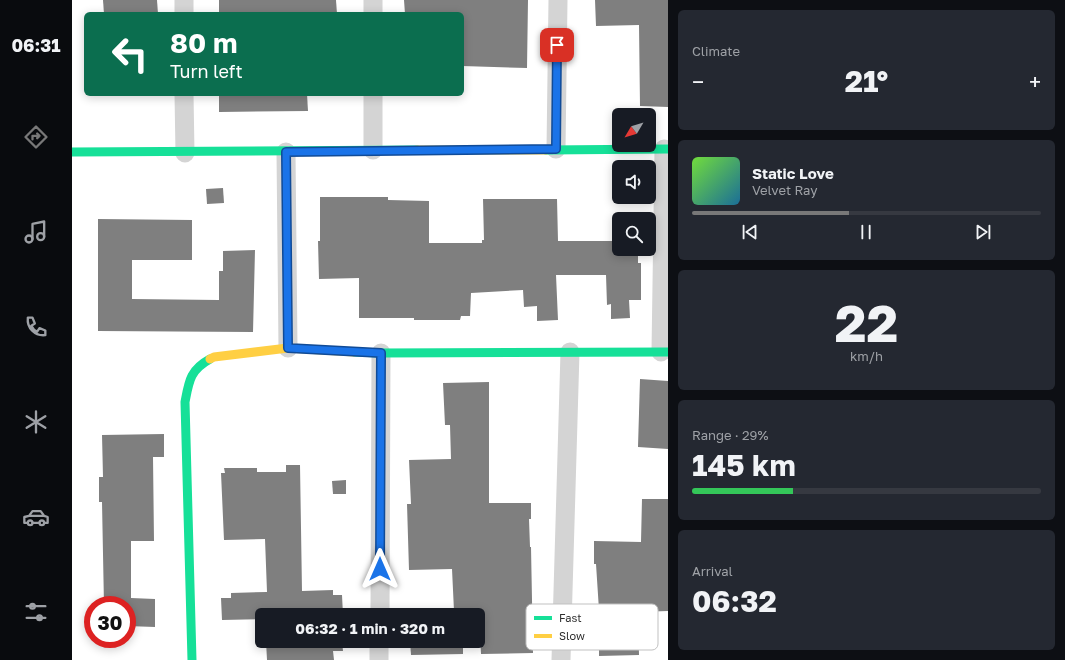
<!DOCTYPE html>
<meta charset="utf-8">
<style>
:root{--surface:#171b24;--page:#242831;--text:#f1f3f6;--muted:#9ea1a6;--line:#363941;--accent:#787878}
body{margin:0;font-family:"Golos Text",sans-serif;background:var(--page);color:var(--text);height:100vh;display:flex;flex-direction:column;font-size:15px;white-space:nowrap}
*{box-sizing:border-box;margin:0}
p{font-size:13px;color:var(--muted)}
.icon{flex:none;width:22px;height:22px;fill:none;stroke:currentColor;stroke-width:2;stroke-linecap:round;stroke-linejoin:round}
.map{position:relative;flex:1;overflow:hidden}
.panel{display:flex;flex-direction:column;gap:10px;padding:10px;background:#0d0f14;width:397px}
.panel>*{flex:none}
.guide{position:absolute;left:12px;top:12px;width:380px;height:84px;border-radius:6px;box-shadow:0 2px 10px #0003;background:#0b6e4f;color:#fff;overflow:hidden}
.needle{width:26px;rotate:232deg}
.controls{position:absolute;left:540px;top:108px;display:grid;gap:8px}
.controls a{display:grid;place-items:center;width:44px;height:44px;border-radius:6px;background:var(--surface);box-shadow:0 2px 10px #0003;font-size:20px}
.speed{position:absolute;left:12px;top:596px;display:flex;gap:8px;font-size:20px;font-weight:700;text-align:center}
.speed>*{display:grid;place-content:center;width:52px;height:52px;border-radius:50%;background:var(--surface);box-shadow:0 2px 10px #0003;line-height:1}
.speed .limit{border:6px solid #d22;background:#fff;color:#111}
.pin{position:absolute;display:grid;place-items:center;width:34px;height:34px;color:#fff;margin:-17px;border-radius:8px;box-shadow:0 2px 6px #0006}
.me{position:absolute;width:44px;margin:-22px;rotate:0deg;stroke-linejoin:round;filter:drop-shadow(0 0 3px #0008)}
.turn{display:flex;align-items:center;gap:14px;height:84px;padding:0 20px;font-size:18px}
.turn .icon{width:52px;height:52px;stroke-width:2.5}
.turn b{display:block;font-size:28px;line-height:34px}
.big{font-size:30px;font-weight:700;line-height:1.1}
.panel .card{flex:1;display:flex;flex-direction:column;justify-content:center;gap:6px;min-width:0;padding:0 14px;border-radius:6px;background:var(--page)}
.panel .dial{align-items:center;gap:0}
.dial b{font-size:52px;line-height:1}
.song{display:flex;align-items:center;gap:12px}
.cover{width:48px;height:48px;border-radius:6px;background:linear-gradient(135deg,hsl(100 70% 55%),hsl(200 70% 35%))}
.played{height:4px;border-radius:2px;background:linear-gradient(90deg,var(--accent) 45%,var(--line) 45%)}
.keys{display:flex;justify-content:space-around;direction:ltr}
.heat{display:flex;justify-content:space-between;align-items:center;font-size:22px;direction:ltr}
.charge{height:6px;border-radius:3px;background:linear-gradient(90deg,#34c759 29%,var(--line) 0)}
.trip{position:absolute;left:183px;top:608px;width:230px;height:40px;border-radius:6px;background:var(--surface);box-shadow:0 2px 10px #0003;font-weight:700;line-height:40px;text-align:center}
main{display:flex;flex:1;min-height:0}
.tabs{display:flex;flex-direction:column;width:72px;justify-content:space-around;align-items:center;background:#090b0e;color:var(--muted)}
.tabs .icon{width:28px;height:28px}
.tabs .active{color:var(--accent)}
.tabs b{font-size:18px;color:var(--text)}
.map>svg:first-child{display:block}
.building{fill:#7f7f7f}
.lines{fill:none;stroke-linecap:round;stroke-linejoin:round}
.street{stroke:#d4d4d4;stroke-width:19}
.fast{stroke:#16e098;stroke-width:9}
.slow{stroke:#ffcf43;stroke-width:9}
.route-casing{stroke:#114b97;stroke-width:10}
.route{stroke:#1a73e8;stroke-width:7}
.key{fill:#fff;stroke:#c1c1c1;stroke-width:1}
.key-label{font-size:11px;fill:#2f2f2f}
</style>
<main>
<nav class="tabs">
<b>06:31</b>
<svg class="icon active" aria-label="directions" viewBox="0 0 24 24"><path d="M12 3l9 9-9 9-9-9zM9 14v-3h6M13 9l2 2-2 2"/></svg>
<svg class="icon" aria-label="music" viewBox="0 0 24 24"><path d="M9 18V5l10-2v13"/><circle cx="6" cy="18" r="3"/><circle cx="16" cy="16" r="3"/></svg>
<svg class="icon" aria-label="phone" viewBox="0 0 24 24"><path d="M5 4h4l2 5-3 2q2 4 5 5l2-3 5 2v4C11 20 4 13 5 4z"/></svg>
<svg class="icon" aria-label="climate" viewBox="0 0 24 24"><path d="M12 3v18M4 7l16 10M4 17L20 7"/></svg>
<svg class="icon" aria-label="car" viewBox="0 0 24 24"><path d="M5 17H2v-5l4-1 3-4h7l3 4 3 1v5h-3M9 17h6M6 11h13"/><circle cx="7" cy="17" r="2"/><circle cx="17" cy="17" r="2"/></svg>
<svg class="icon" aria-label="filters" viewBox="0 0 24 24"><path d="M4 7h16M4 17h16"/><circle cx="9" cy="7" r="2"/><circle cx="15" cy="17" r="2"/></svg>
</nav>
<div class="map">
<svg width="596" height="660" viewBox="0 0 596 660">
<rect width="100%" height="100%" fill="#fff"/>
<g class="building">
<polygon points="31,0 85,0 86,14 32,14"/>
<polygon points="147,0 264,0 265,14 147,14"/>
<polygon points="332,0 456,0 455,68 390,66 390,14 333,14"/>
<polygon points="523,0 596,0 596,107 568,106 567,25 524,26"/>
<polygon points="147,94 235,94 236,111 147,112"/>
<polygon points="151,188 152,203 135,204 134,189"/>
<polygon points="248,197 316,197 316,200 357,201 357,243 410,243 410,240 412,240 411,199 485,199 486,241 547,241 547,249 566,249 566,263 569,263 569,300 557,300 558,318 539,319 539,304 535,305 534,275 484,275 486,320 465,321 465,306 452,307 451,290 399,293 398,316 389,316 388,320 342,320 342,318 287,318 287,278 247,279 246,241 248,241"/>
<polygon points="26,219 120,220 120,260 60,260 60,299 147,300 147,271 151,271 151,251 183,250 181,332 26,331"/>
<polygon points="568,379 596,381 596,449 566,447"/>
<polygon points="417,382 417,503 459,503 459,519 457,519 458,547 459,547 461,653 409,654 407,613 405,613 405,611 382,611 380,569 337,570 335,504 339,504 337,460 379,459 378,425 373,425 371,383"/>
<polygon points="92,434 92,457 81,457 82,541 59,541 59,598 83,599 83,627 55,626 55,605 32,605 30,502 27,502 27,477 31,477 30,435"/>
<polygon points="214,465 228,465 230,591 261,590 261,595 270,595 271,615 190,615 190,619 150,620 149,598 159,598 159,593 195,592 193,539 152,540 149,473 153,473 152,468 185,468 185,472 214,472"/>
<polygon points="274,480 274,494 261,494 260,481"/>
<polygon points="570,499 596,499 596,611 566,612 567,655 527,656 527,610 524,564 522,564 522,541 569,542"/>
<polygon points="194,641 270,641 271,651 261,651 262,660 195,660"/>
<polygon points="338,641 391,641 391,654 339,655"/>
</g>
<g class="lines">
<g class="street">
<polyline points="112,0 112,14"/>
<polyline points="301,14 301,0"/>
<polyline points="112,94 113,153"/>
<polyline points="484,149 486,0"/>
<polyline points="301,150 301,94"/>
<polyline points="214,152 216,348"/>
<polyline points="589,352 592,149"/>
<polyline points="308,615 309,353"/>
<polyline points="307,660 307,641"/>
<polyline points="489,660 498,352"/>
</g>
<g class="fast">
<polyline points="474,150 596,149"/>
<polyline points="0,152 345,150"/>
<polyline points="282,352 309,353 596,352"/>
<path d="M 120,660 L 113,402 C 117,381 118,370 138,359"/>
</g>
<g class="slow">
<polyline points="345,150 474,150"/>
<polyline points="138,359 142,357 216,348 282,352"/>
</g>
</g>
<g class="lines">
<g class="route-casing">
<polyline id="route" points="308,569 309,353 216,348 214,152 484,149 485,45"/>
</g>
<use href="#route" class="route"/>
</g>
<rect x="454" y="604" width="132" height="46" rx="6" class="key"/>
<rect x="462" y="616" width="18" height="4" fill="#16e098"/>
<rect x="462" y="634" width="18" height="4" fill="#ffcf43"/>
<g class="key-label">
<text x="487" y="622">Fast</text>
<text x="487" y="640">Slow</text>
</g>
</svg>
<div class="controls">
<a><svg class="needle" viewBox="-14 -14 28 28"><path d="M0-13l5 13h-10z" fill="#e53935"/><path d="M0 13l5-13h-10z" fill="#9ea1a6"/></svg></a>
<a><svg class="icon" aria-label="sound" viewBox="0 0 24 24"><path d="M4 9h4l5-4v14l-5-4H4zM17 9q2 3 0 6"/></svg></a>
<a><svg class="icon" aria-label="search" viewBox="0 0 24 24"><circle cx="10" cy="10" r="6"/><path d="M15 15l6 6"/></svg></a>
</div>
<div class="speed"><div class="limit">30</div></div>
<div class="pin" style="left:485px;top:45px;background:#d93025"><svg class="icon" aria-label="arrive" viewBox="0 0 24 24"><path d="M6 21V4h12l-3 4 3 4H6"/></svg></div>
<svg class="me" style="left:308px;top:569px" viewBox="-20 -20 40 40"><path d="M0-17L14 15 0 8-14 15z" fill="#1a73e8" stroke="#fff" stroke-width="4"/></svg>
<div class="trip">06:32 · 1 min · 320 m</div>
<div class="guide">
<div class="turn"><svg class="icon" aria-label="left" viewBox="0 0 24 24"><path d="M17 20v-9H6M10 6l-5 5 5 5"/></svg><div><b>80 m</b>Turn left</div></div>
</div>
</div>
<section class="panel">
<div class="card"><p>Climate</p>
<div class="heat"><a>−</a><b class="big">21°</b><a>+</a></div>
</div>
<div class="card">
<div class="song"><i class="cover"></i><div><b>Static Love</b><p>Velvet Ray</p></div></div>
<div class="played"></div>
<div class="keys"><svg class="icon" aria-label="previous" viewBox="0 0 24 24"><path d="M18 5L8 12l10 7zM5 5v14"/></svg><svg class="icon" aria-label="pause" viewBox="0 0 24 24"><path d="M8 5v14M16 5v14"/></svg><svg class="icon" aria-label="next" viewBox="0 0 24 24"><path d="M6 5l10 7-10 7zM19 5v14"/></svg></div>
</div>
<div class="card dial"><b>22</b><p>km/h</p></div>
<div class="card"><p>Range · 29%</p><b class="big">145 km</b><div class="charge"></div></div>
<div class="card"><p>Arrival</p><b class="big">06:32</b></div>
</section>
</main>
